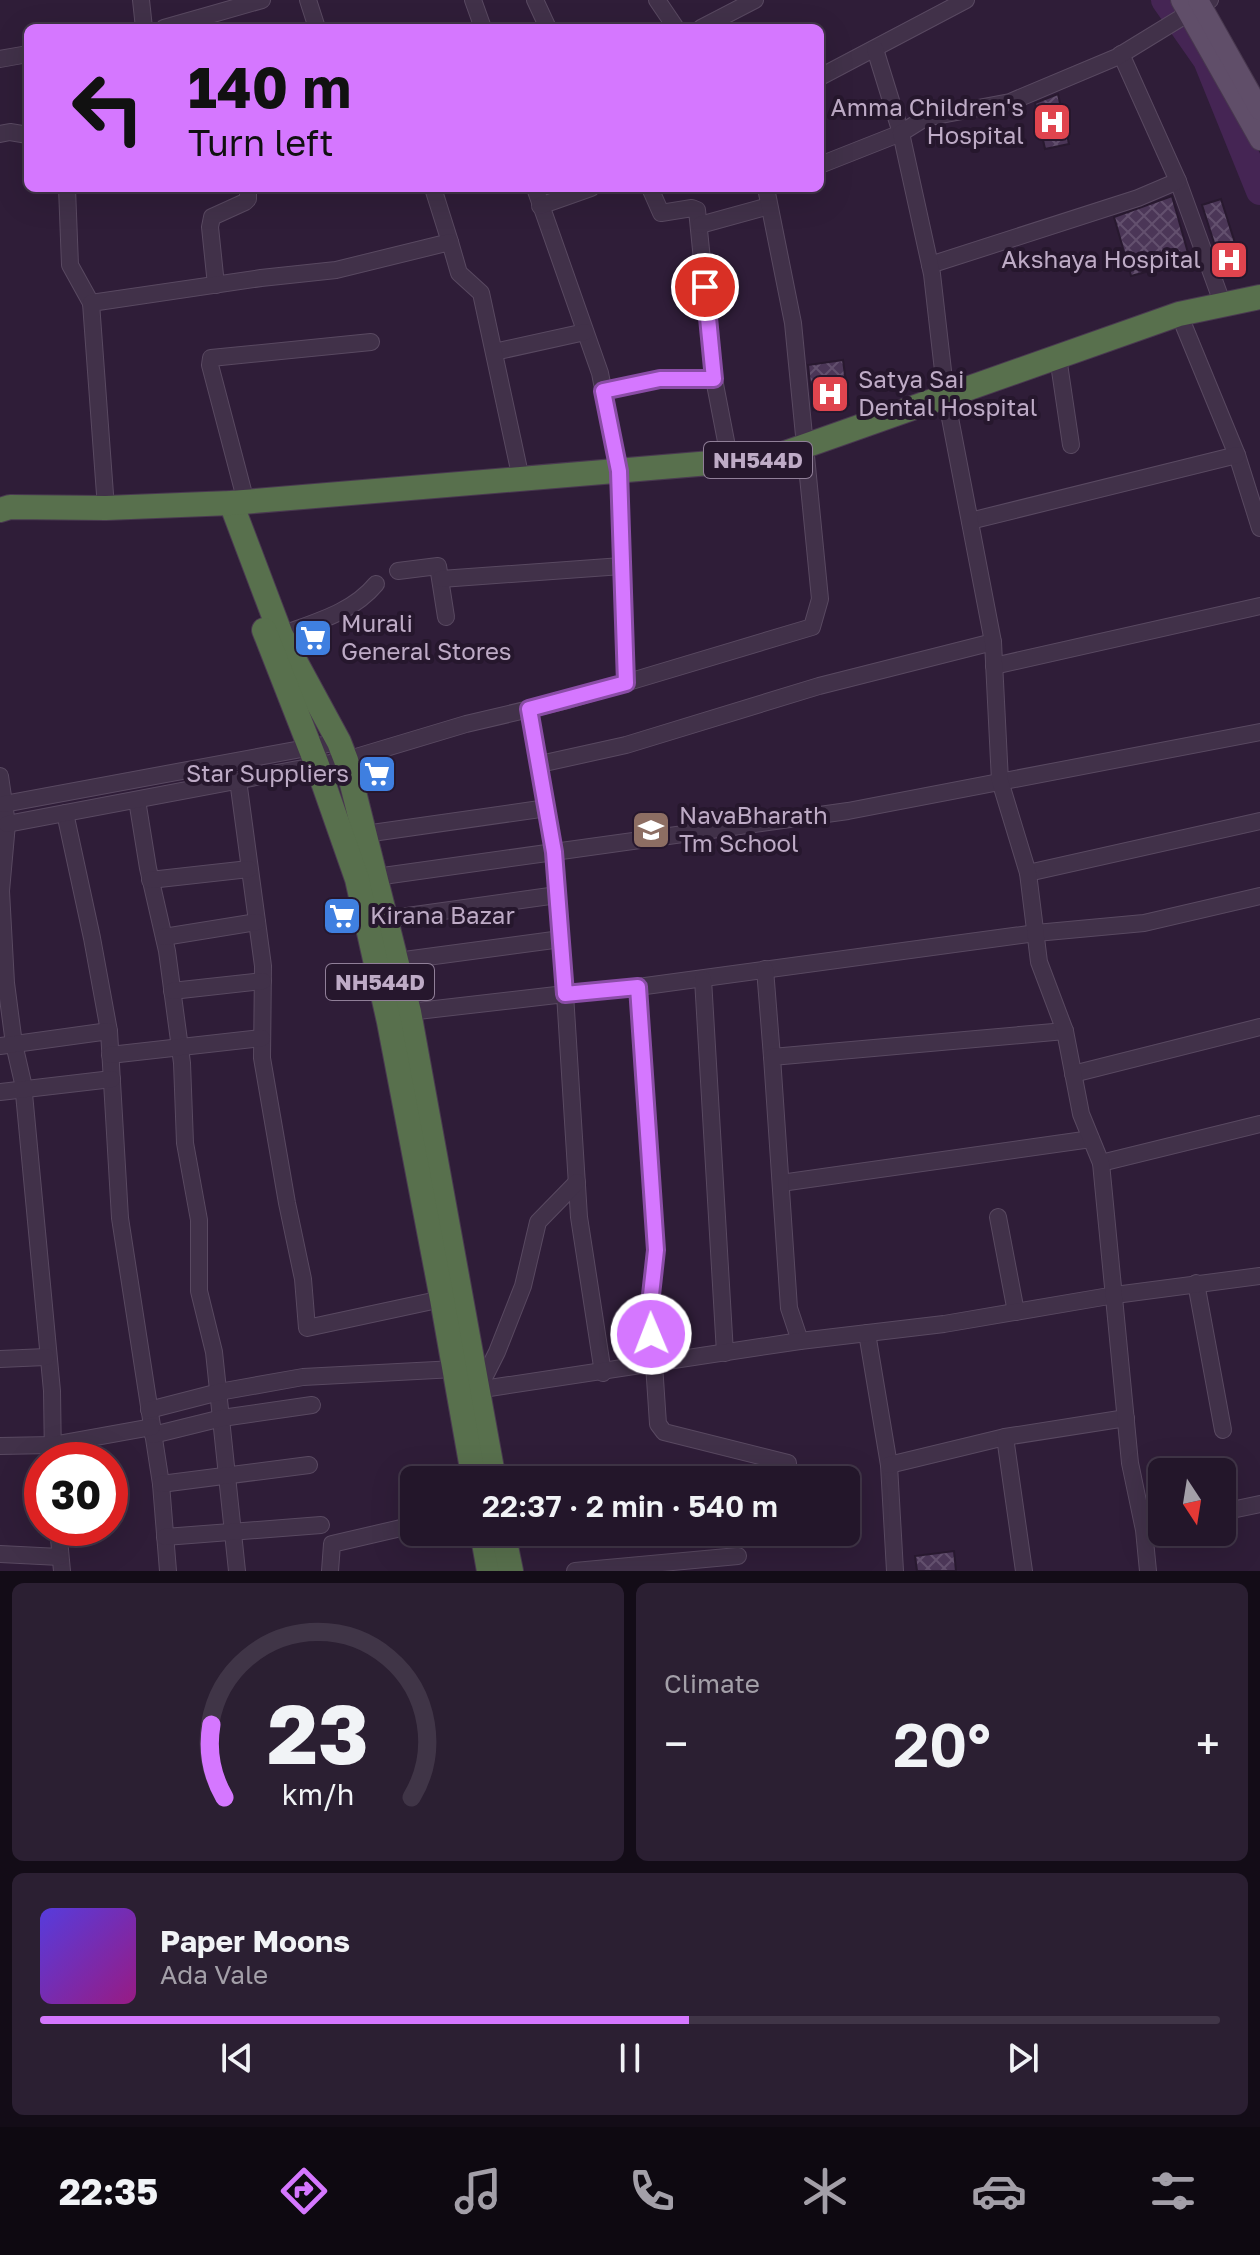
<!DOCTYPE html>
<meta charset="utf-8">
<style>
:root{--surface:#23162a;--page:#2b1f32;--text:#f1f3f6;--muted:#a39fa8;--line:#403547;--accent:#d577ff}
body{margin:0;font-family:"Golos Text",sans-serif;background:var(--page);color:var(--text);height:100vh;display:flex;flex-direction:column;font-size:30px;white-space:nowrap}
*{box-sizing:border-box;margin:0}
p{font-size:26px;color:var(--muted)}
.icon{flex:none;width:44px;height:44px;fill:none;stroke:currentColor;stroke-width:2;stroke-linecap:round;stroke-linejoin:round}
.map{position:relative;height:1571px;overflow:hidden}
.panel{display:flex;flex-direction:column;gap:12px;padding:12px;background:#130c17;flex:1}
.panel>*{flex:none}
.banner{position:absolute;left:24px;top:24px;width:800px;height:168px;border-radius:12px;box-shadow:0 8px 32px #0002,0 0 0 2px var(--line);background:#d577ff;color:#111;overflow:hidden}
.needle{width:52px;rotate:168deg}
.controls{position:absolute;left:1148px;top:1458px;display:grid;gap:16px}
.controls a{display:grid;place-items:center;width:88px;height:88px;border-radius:12px;background:var(--surface);box-shadow:0 8px 32px #0002,0 0 0 2px var(--line);font-size:40px}
.speed{position:absolute;left:24px;top:1442px;display:flex;gap:16px;font-size:40px;font-weight:700;text-align:center}
.speed>*{display:grid;place-content:center;width:104px;height:104px;border-radius:50%;background:var(--surface);box-shadow:0 8px 32px #0002,0 0 0 2px var(--line);line-height:1}
.speed .limit{border:12px solid #d22;background:#fff;color:#111}
.pin{position:absolute;display:grid;place-items:center;width:68px;height:68px;color:#fff;margin:-34px;border:4px solid #fff;border-radius:50%;box-shadow:0 2px 8px #0007}
.me{position:absolute;width:88px;margin:-44px;rotate:359deg;stroke-linejoin:round;filter:drop-shadow(0 0 6px #0008)}
.turn{display:flex;align-items:center;gap:28px;height:168px;padding:0 32px;font-size:36px}
.turn .icon{width:104px;height:104px;stroke-width:2.5}
.turn b{display:block;font-size:56px;line-height:68px}
.big{font-size:60px;font-weight:600;line-height:1.1}
.panel .card{flex:1;display:flex;flex-direction:column;justify-content:center;gap:12px;min-width:0;padding:0 28px;border-radius:12px;background:var(--page)}
.panel .dial{align-items:center;gap:0}
.dial svg{height:208px;overflow:visible;fill:none;stroke:var(--line);stroke-width:7;stroke-linecap:round;text-anchor:middle}
.dial text{fill:var(--text);stroke:none}
.song{display:flex;align-items:center;gap:24px}
.cover{width:96px;height:96px;border-radius:12px;background:linear-gradient(135deg,hsl(250 70% 55%),hsl(310 70% 35%))}
.played{height:8px;border-radius:4px;background:linear-gradient(90deg,var(--accent) 55%,var(--line) 55%)}
.keys{display:flex;justify-content:space-around;direction:ltr}
.heat{display:flex;justify-content:space-between;align-items:center;font-size:44px;direction:ltr}
.panel .tiles{flex:1;display:grid;gap:12px;grid-template-columns:1fr 1fr}
.card:last-child{grid-column:span 2}
.trip{position:absolute;left:400px;top:1466px;width:460px;height:80px;border-radius:12px;background:var(--surface);box-shadow:0 8px 32px #0002,0 0 0 2px var(--line);font-weight:600;line-height:80px;text-align:center}
.tabs{display:flex;height:128px;justify-content:space-around;align-items:center;background:#0e0911;color:var(--muted)}
.tabs .icon{width:56px;height:56px}
.tabs .active{color:var(--accent)}
.tabs b{font-size:36px;color:var(--text)}
.map>svg:first-child{display:block}
.lines{fill:none;stroke-linecap:round;stroke-linejoin:round}
.river{stroke:#452554;stroke-width:28}
.building{fill:url(#building-cross-hatch);stroke:#28192f;stroke-width:2}
.minor-casing{stroke:#594961;stroke-width:18}
.major-casing{stroke:#48384f;stroke-width:22}
.highway-casing{stroke:#493950;stroke-width:26}
.minor{stroke:#413149;stroke-width:16}
.major{stroke:#604e69;stroke-width:20}
.highway{stroke:#58704d;stroke-width:24}
.route-casing{stroke:#8a4da6;stroke-width:20}
.route{stroke:#d577ff;stroke-width:14}
.labels{text-anchor:middle;stroke-width:8;stroke-linejoin:round;paint-order:stroke}
.shield{fill:#26172d;stroke:#907f98;stroke-width:2}
.shield-label{font-size:22px;font-weight:bold;fill:#beabc6}
.poi-label{font-size:24px;fill:#beabc6;stroke:#26172d;text-anchor:start}
</style>
<div class="map">
<svg width="1260" height="1571" viewBox="0 0 1260 1571">
<defs>
<pattern id="building-cross-hatch" width="8" height="8" patternUnits="userSpaceOnUse" patternTransform="scale(2)"><rect width="8" height="8" fill="#4b3657"/><path d="M0 0l8 8M0 8l8-8" fill="none" stroke="#63506e"/></pattern>
</defs>
<rect width="100%" height="100%" fill="#2f1d38"/>
<g class="lines">
<polyline class="river" points="1165,0 1207,60 1260,191"/>
</g>
<g class="building">
<polygon points="1058,94 1069,144 1045,149 1035,103"/>
<polygon points="1172,196 1190,260 1131,276 1114,217"/>
<polygon points="1221,199 1242,265 1223,271 1202,205"/>
<polygon points="843,360 849,405 813,410 808,365"/>
<polygon points="954,1551 956,1571 917,1571 915,1556"/>
</g>
<g class="lines">
<g class="minor-casing">
<g id="minor">
<polyline points="141,0 144,28"/>
<polyline points="308,0 317,28"/>
<polyline points="473,0 483,28"/>
<polyline points="535,0 548,28"/>
<polyline points="657,0 676,28"/>
<polyline points="164,28 262,0"/>
<polyline points="701,28 755,0"/>
<polyline points="0,59 28,54"/>
<polyline points="820,77 966,0"/>
<polyline points="0,134 10,132 28,135"/>
<polyline points="820,165 901,133 875,49"/>
<polyline points="1178,181 1223,305"/>
<polyline points="67,188 70,265 91,303"/>
<polyline points="433,188 450,242"/>
<polyline points="535,188 600,373 619,471 626,683"/>
<polyline points="650,188 661,213 692,208 697,210 714,379"/>
<polyline points="540,206 591,188"/>
<polyline points="700,225 769,206"/>
<polyline points="930,265 1138,198 1178,181 1121,54"/>
<polyline points="216,285 210,227 212,217 245,202 248,199 248,188"/>
<polyline points="1179,314 1237,455 1260,528"/>
<polyline points="494,352 585,332"/>
<polyline points="1058,357 1071,445"/>
<polyline points="603,391 660,379 714,379 730,462"/>
<polyline points="246,502 210,365 211,358 371,342"/>
<polyline points="106,508 91,303 261,278 336,270 450,242 459,273 481,293 521,479"/>
<polyline points="970,521 1237,455"/>
<polyline points="398,571 438,566 446,617"/>
<polyline points="441,579 622,566"/>
<path d="M 281,635 C 315,622 352,613 376,584"/>
<polyline points="994,666 1260,606"/>
<polyline points="529,709 554,852 848,811 1260,732"/>
<polyline points="540,764 626,745 819,686 993,642"/>
<polyline points="0,776 7,824 1,891 6,983 14,1044 23,1083 52,1391 53,1460"/>
<polyline points="238,780 263,966 262,1058 287,1203 303,1279 307,1328 442,1299"/>
<polyline points="137,800 148,868 167,951 182,1063 185,1143 199,1220 199,1291 214,1352 237,1571"/>
<polyline points="4,804 339,742"/>
<polyline points="65,813 92,938 109,1031"/>
<polyline points="7,824 346,760 466,724 568,700 812,627 820,599 793,323 766,188"/>
<polyline points="365,834 547,808"/>
<polyline points="1028,873 1260,821"/>
<polyline points="376,877 554,852 565,994 638,987 1036,933 1144,923 1260,896"/>
<polyline points="150,880 249,869"/>
<polyline points="386,919 557,895"/>
<polyline points="164,937 257,922"/>
<polyline points="397,961 561,939"/>
<polyline points="765,969 772,1057"/>
<polyline points="703,979 725,1353"/>
<polyline points="638,987 656,1250 650,1304 658,1424 664,1432 788,1463"/>
<polyline points="172,991 263,981"/>
<polyline points="409,1012 565,994 579,1217 603,1373"/>
<polyline points="0,1046 109,1031 120,1218 161,1484 168,1571"/>
<polyline points="110,1055 262,1038"/>
<polyline points="1073,1074 1260,1027"/>
<polyline points="0,1092 112,1079"/>
<polyline points="1101,1163 1260,1124"/>
<polyline points="781,1183 1091,1139"/>
<polyline points="998,1217 1016,1312"/>
<polyline points="1196,1283 1223,1430"/>
<polyline points="867,1333 889,1465 895,1571"/>
<polyline points="800,1341 789,1308 772,1057 1065,1031"/>
<polyline points="0,1359 46,1357"/>
<polyline points="478,1390 497,1352 523,1286 538,1222 577,1182"/>
<polyline points="470,1391 800,1341 944,1324 1115,1295 1260,1276"/>
<polyline points="149,1410 219,1392 303,1377 455,1369"/>
<polyline points="153,1435 222,1418 312,1405"/>
<polyline points="0,1446 52,1445 152,1427"/>
<polyline points="889,1465 1005,1437"/>
<polyline points="161,1484 309,1465"/>
<polyline points="1222,1512 1260,1504"/>
<polyline points="58,1528 62,1571"/>
<polyline points="165,1537 321,1525"/>
<polyline points="0,1554 60,1557"/>
<polyline points="330,1571 332,1544 414,1525"/>
<polyline points="575,1571 738,1556"/>
<polyline points="1024,1571 1005,1437 1126,1418"/>
<polyline points="1148,1571 1144,1530 1130,1463 1101,1163 1081,1114 1065,1031 1039,962 1028,873 1000,781 993,642 946,397 932,274 901,133 925,118 1010,102 1117,57 1210,0"/>
</g>
</g>
<g class="major-casing">
<g id="major">
<polyline points="1181,0 1260,140"/>
<polyline points="1198,0 1260,110"/>
</g>
</g>
<g class="highway-casing">
<g id="highway">
<polyline points="231,503 281,635 339,742 346,760 409,1012 494,1480"/>
<polyline points="0,510 10,507 106,508 231,503 771,458 1179,314 1260,297"/>
<polyline points="264,630 317,765 357,879 389,1022 442,1299 474,1480"/>
<polyline points="482,1532 489,1571"/>
<polyline points="503,1532 511,1571"/>
</g>
</g>
<use href="#minor" class="minor"/>
<use href="#major" class="major"/>
<use href="#highway" class="highway"/>
</g>
<g class="lines">
<g class="route-casing">
<polyline id="route" points="651,1334 650,1304 656,1250 638,987 565,994 554,852 529,709 626,683 619,471 603,391 660,379 714,379 705,287"/>
</g>
<use href="#route" class="route"/>
</g>
<defs>
<g id="hospital-square" transform="scale(2)"><rect x="-9" y="-9" width="18" height="18" rx="4" fill="#e0444e" stroke="#26172d"/><path d="M-5-5h3v3.5h4V-5h3V5h-3V1.5h-4V5h-3Z" fill="#fff"/></g>
<g id="supermarket-square" transform="scale(2)"><rect x="-9" y="-9" width="18" height="18" rx="4" fill="#3f7fe0" stroke="#26172d"/><path d="M-6-5.5h2.5l.6 2H6L4.5 2H-2.5L-4.4-4H-6ZM-1.5 3.2a1.3 1.3 0 1 0 .1 0ZM3 3.2a1.3 1.3 0 1 0 .1 0Z" fill="#fff"/></g>
<g id="school-square" transform="scale(2)"><rect x="-9" y="-9" width="18" height="18" rx="4" fill="#8d6e63" stroke="#26172d"/><path d="M0-5L7-2L0 1L-7-2ZM-4 1L0 2.5L4 1V4Q0 6-4 4Z" fill="#fff"/></g>
</defs>
<g fill-rule="evenodd">
<use href="#hospital-square" x="1052" y="122"/>
<use href="#hospital-square" x="1229" y="260"/>
<use href="#hospital-square" x="830" y="394"/>
<use href="#supermarket-square" x="313" y="638"/>
<use href="#supermarket-square" x="377" y="774"/>
<use href="#school-square" x="651" y="830"/>
<use href="#supermarket-square" x="342" y="916"/>
</g>
<g class="labels">
<g class="shield">
<rect x="704" y="442" width="108" height="36" rx="6"/>
<rect x="326" y="964" width="108" height="36" rx="6"/>
</g>
<g class="shield-label">
<text x="758" y="468">NH544D</text>
<text x="380" y="990">NH544D</text>
</g>
<g class="poi-label">
<text x="1024" y="116" text-anchor="end">Amma Children's<tspan x="1024" dy="28">Hospital</tspan></text>
<text x="1201" y="268" text-anchor="end">Akshaya Hospital</text>
<text x="858" y="388">Satya Sai<tspan x="858" dy="28">Dental Hospital</tspan></text>
<text x="341" y="632">Murali<tspan x="341" dy="28">General Stores</tspan></text>
<text x="349" y="782" text-anchor="end">Star Suppliers</text>
<text x="679" y="824">NavaBharath<tspan x="679" dy="28">Tm School</tspan></text>
<text x="370" y="924">Kirana Bazar</text>
</g>
</g>
</svg>
<div class="controls">
<a><svg class="needle" viewBox="-14 -14 28 28"><path d="M0-13l5 13h-10z" fill="#e53935"/><path d="M0 13l5-13h-10z" fill="#a39fa8"/></svg></a>
</div>
<div class="speed"><div class="limit">30</div></div>
<div class="pin" style="left:705px;top:287px;background:#d93025"><svg class="icon" aria-label="arrive" viewBox="0 0 24 24"><path d="M6 21V4h12l-3 4 3 4H6"/></svg></div>
<svg class="me" style="left:651px;top:1334px" viewBox="-20 -20 40 40"><circle r="17" fill="#d577ff" stroke="#fff" stroke-width="3"/><path d="M0-11L8 9 0 5-8 9z" fill="#fff"/></svg>
<div class="trip">22:37 · 2 min · 540 m</div>
<div class="banner">
<div class="turn"><svg class="icon" aria-label="left" viewBox="0 0 24 24"><path d="M17 20v-9H6M10 6l-5 5 5 5"/></svg><div><b>140 m</b>Turn left</div></div>
</div>
</div>
<section class="panel">
<div class="tiles">
<div class="card dial"><svg viewBox="0 0 100 80">
<path d="M14 69A42 42 0 1 1 86 69"/>
<path d="M14 69A42 42 0 0 1 9 41" stroke="#d577ff"/>
<text x="50" y="56" font-size="32" font-weight="700">23</text>
<text x="50" y="72" font-size="11">km/h</text>
</svg></div>
<div class="card"><p>Climate</p>
<div class="heat"><a>−</a><b class="big">20°</b><a>+</a></div>
</div>
<div class="card">
<div class="song"><i class="cover"></i><div><b>Paper Moons</b><p>Ada Vale</p></div></div>
<div class="played"></div>
<div class="keys"><svg class="icon" aria-label="previous" viewBox="0 0 24 24"><path d="M18 5L8 12l10 7zM5 5v14"/></svg><svg class="icon" aria-label="pause" viewBox="0 0 24 24"><path d="M8 5v14M16 5v14"/></svg><svg class="icon" aria-label="next" viewBox="0 0 24 24"><path d="M6 5l10 7-10 7zM19 5v14"/></svg></div>
</div>
</div>
</section>
<nav class="tabs">
<b>22:35</b>
<svg class="icon active" aria-label="directions" viewBox="0 0 24 24"><path d="M12 3l9 9-9 9-9-9zM9 14v-3h6M13 9l2 2-2 2"/></svg>
<svg class="icon" aria-label="music" viewBox="0 0 24 24"><path d="M9 18V5l10-2v13"/><circle cx="6" cy="18" r="3"/><circle cx="16" cy="16" r="3"/></svg>
<svg class="icon" aria-label="phone" viewBox="0 0 24 24"><path d="M5 4h4l2 5-3 2q2 4 5 5l2-3 5 2v4C11 20 4 13 5 4z"/></svg>
<svg class="icon" aria-label="climate" viewBox="0 0 24 24"><path d="M12 3v18M4 7l16 10M4 17L20 7"/></svg>
<svg class="icon" aria-label="car" viewBox="0 0 24 24"><path d="M5 17H2v-5l4-1 3-4h7l3 4 3 1v5h-3M9 17h6M6 11h13"/><circle cx="7" cy="17" r="2"/><circle cx="17" cy="17" r="2"/></svg>
<svg class="icon" aria-label="filters" viewBox="0 0 24 24"><path d="M4 7h16M4 17h16"/><circle cx="9" cy="7" r="2"/><circle cx="15" cy="17" r="2"/></svg>
</nav>
